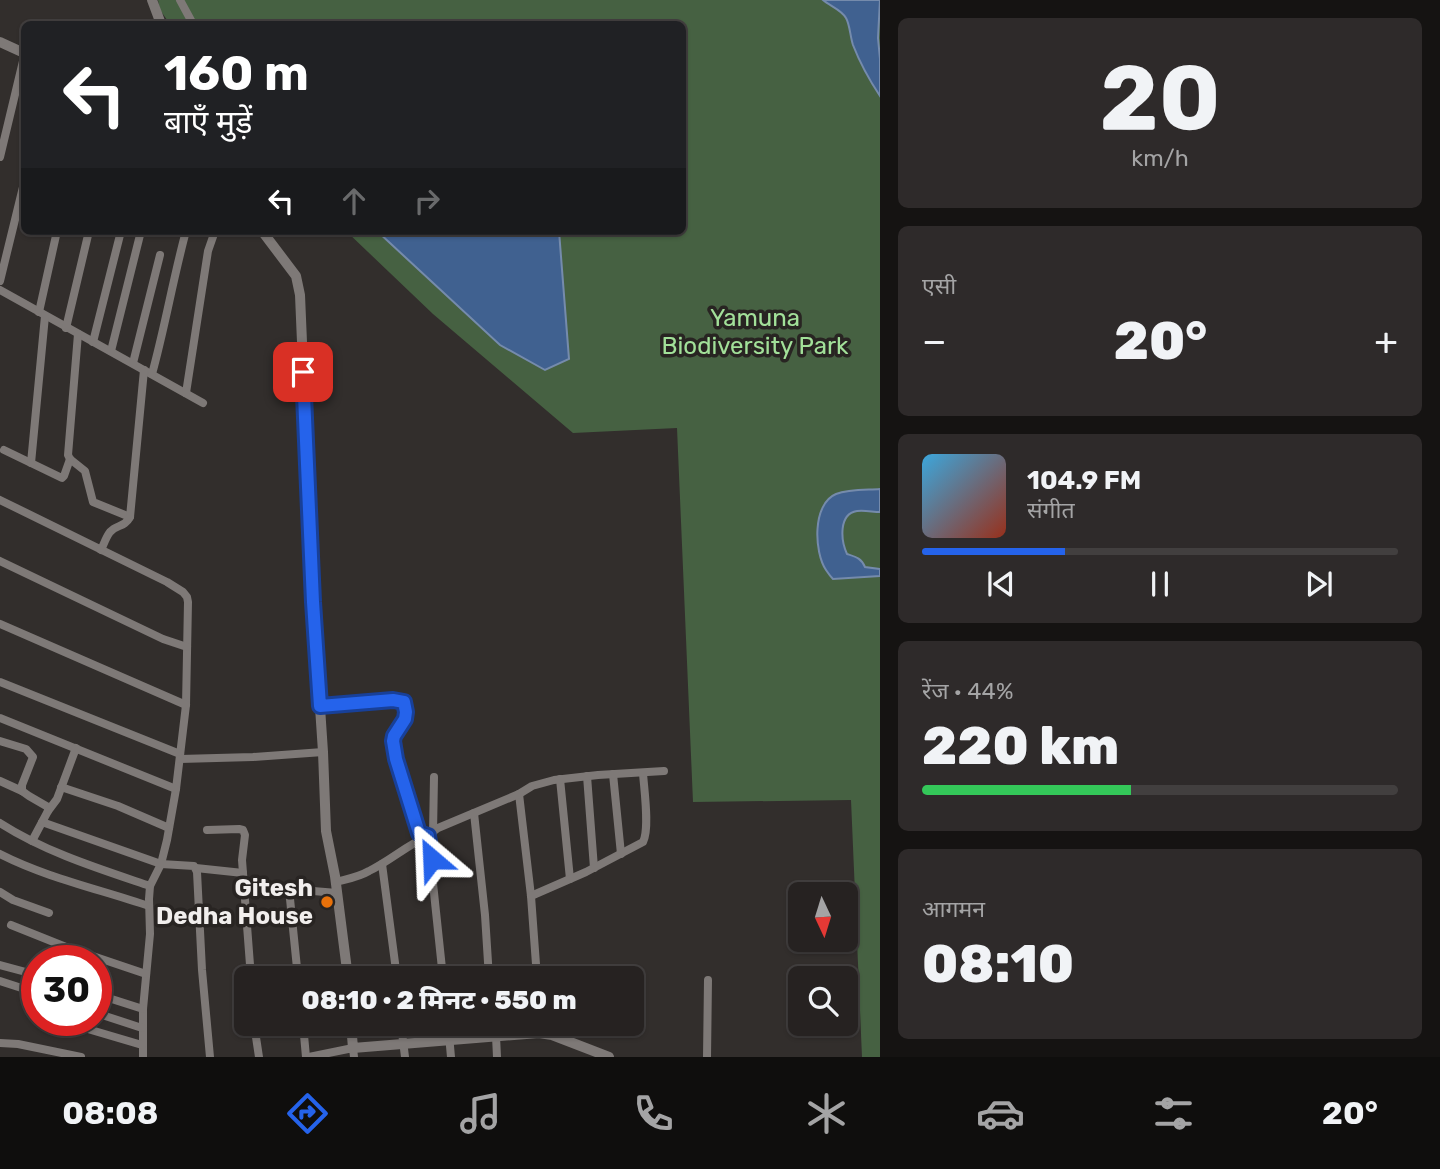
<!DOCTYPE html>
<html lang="hi">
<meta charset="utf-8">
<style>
:root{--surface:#262221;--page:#2e2a2a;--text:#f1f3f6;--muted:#a4a4a5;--line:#423f3f;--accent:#2563eb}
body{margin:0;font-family:Rubik,"Noto Sans Devanagari",sans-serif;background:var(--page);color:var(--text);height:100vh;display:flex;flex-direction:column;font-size:26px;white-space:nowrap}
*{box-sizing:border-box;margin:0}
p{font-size:23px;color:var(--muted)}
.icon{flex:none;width:38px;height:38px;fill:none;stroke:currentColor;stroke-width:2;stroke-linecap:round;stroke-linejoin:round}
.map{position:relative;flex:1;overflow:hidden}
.details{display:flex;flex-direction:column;gap:18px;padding:18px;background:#151312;width:560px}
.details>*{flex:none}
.guide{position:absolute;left:21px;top:21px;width:665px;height:214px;border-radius:10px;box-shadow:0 2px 5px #0004,0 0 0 2px var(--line);background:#202124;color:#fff;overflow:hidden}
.needle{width:46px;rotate:176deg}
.fabs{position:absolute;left:788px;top:882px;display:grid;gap:14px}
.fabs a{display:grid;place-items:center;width:70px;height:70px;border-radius:10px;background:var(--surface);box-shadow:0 2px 5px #0004,0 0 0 2px var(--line);font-size:35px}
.speed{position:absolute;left:21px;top:945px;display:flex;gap:14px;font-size:35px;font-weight:700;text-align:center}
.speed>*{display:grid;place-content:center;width:91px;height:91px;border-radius:50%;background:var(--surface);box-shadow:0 2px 5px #0004,0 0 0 2px var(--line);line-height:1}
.speed .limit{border:10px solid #d22;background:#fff;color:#111}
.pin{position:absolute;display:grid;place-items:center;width:60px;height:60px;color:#fff;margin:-30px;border-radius:14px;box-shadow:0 4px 10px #0006}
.me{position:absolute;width:77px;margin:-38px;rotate:334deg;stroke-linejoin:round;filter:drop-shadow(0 0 5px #0008)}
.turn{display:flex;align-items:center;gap:24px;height:147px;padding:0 28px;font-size:32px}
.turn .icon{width:91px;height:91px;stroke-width:2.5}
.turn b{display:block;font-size:49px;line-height:60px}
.lanes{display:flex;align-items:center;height:66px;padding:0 28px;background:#0003;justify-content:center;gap:35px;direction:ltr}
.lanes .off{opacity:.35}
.big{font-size:52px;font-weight:800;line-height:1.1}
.details .tile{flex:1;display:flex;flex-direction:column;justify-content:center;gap:10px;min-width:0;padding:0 24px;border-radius:10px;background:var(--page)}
.details .dial{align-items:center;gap:0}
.dial b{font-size:91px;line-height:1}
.song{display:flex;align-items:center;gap:21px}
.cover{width:84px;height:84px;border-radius:10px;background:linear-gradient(135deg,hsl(200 70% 55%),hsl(10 70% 35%))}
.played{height:7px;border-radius:4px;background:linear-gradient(90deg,var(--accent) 30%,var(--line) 30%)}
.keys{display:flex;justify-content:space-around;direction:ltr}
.heat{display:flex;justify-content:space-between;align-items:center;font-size:38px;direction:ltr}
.charge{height:10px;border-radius:5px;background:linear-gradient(90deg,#34c759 44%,var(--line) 0)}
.trip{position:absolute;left:234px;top:966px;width:410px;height:70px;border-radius:10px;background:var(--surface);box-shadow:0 2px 5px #0004,0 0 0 2px var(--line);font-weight:800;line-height:70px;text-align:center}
.tab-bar{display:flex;height:112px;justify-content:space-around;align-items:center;background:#0f0e0d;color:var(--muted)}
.tab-bar .icon{width:49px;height:49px}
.tab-bar .selected{color:var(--accent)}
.tab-bar b{font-size:32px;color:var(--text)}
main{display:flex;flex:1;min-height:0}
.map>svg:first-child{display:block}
.green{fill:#466142}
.water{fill:#406190;stroke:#758bac;stroke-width:2}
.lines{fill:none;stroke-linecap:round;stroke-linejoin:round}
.minor{stroke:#7e7977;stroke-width:8}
.tertiary{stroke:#7e7977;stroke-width:10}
.route-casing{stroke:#184099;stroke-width:18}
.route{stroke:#2563eb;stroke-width:12}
.food-dot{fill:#e8710a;stroke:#282422;stroke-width:2.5}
.labels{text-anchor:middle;stroke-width:7;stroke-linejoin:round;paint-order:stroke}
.park-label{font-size:24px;fill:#a2e099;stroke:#282422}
.poi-label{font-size:24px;font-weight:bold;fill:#f1eeed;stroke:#282422;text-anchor:end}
</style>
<main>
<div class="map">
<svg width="880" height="1057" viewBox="0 0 880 1057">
<rect width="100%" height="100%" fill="#322e2c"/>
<polygon class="green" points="158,0 880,0 880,1057 862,1057 851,800 693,802 677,428 573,433 433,314 346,231 682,231 682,24 170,24 160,10"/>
<g class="water">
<path d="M 823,0 L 880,0 L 878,38 L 880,59 L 880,96 C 870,81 860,63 853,45 C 850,36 850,25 846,18 C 842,10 830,6 823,0 Z"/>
<polygon points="377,231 559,231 569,359 545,370 500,345"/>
<path d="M 880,489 L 880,512 C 873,512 865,510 857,511 C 838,514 841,541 847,554 C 856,557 861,558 865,567 L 880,569 L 880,576 L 833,579 C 830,576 828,573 826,570 C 814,552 812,504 836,494 C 849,489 866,490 880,489 Z"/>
</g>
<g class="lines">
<g class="minor">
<polyline points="180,0 193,24"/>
<polyline points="0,157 24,57"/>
<polyline points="0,281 24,183"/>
<polyline points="0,290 203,403"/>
<polyline points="39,312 57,231"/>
<polyline points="66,328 89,231"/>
<polyline points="78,334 68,455 70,459 85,471 93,502 130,517"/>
<polyline points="93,342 121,231"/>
<polyline points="111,351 141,231"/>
<polyline points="133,363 160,255"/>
<path d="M 152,374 C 165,327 173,279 186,231"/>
<polyline points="186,393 208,251 215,231"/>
<polyline points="4,450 62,478 64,476 70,459"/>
<polyline points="31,463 45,316"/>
<polyline points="0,500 167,582 183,592 187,597 188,602 186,705 176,789 167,840 161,864 150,886 149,899 150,934 143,1009 143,1057"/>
<path d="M 101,550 C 104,544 106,537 110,532 C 117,524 124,528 130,517 L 144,370"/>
<polyline points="0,561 163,639 187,647"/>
<polyline points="0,624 186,705"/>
<polyline points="0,682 180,754"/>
<path d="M 320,706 L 393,700 L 404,702 C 410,726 391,727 394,751 L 419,833 L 428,836"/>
<polyline points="0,718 176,789"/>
<polyline points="0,741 26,749 33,757 22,785 22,791 29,796 48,807 48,811 32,841"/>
<polyline points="180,759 253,757 323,752"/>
<polyline points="613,774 621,854"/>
<polyline points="587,776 594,868"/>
<polyline points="560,779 570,879"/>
<polyline points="0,781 22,791"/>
<polyline points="61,787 118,806 169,828"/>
<polyline points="519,794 531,896 537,978"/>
<polyline points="48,811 57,799 76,748"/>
<polyline points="474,813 485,915 489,978"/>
<polyline points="42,822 161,864 194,866 197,872 202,970 210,1057"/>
<path d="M 0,823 C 45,852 100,869 150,886"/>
<polyline points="207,830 239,829 243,830 245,835 242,860 251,978"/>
<polyline points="433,833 434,777"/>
<path d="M 0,854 C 47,878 99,889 149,906"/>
<polyline points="382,864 397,978"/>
<polyline points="196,868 243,873"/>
<path d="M 336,882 C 347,879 359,877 369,871 C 390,861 407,845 428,836"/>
<polyline points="0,892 13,900 49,913"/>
<path d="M 531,896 L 586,872 L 643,842 C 650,829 644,789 643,773"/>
<polyline points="11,925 66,947 146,974"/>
<polyline points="0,965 37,975"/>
<polyline points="298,978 289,889 337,893"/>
<polyline points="443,978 428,836 438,828 519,794 532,786 554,780 598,775 664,771"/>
<polyline points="0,981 37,993"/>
<polyline points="96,994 143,1009"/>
<polyline points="96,1013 142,1028"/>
<polyline points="254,1024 259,1057"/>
<polyline points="303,1024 306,1057"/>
<polyline points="401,1024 405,1057"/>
<polyline points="448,1024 451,1057"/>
<polyline points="491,1024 492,1036"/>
<polyline points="81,1027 142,1045"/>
<polyline points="496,1036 497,1057"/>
<polyline points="0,1043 18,1044 81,1057"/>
<polyline points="309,1057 353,1048 354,1057"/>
<polyline points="707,1057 708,980"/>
</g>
<g class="tertiary">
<polyline points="152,0 161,24"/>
<polyline points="0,42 24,53"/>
<polyline points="262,231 296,276 300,295 313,602 323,752 326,831 335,876 348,978"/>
<polyline points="351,1024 353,1048 539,1033 552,1035 609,1057"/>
</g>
</g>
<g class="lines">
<g class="route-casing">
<polyline id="route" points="303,372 313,602 320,706 393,700 404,702 406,712 405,719 394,736 393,741 396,759 419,833 428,836 432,859"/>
</g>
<use href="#route" class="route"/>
</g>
<circle class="food-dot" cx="327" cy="902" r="7"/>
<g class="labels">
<g class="park-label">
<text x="755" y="326">Yamuna<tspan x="755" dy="28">Biodiversity Park</tspan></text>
</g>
<g class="poi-label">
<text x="313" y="896">Gitesh<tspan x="313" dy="28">Dedha House</tspan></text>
</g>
</g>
</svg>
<div class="fabs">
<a><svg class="needle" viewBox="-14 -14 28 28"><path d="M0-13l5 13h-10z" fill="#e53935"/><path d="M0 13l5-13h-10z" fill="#a4a4a5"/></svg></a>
<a><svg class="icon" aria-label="search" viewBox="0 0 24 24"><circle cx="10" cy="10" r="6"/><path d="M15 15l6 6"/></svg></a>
</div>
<div class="speed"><div class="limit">30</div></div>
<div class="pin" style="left:303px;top:372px;background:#d93025"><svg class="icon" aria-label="arrive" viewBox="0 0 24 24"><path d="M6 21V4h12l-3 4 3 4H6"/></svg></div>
<svg class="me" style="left:432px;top:859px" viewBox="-20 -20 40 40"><path d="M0-17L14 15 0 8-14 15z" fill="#2563eb" stroke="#fff" stroke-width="4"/></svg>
<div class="trip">08:10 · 2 मिनट · 550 m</div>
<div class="guide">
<div class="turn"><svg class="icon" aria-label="left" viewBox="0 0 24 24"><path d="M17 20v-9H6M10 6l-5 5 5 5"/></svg><div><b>160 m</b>बाएँ मुड़ें</div></div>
<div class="lanes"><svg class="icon" aria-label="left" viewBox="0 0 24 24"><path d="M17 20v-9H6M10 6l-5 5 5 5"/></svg><svg class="icon off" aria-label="ahead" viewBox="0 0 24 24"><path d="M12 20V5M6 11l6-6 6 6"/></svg><svg class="icon off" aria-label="right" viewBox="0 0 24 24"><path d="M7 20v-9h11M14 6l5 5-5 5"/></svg></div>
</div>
</div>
<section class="details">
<div class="tile dial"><b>20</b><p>km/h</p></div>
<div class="tile"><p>एसी</p>
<div class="heat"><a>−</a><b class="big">20°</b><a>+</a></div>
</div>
<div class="tile">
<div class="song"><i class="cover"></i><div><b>104.9 FM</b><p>संगीत</p></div></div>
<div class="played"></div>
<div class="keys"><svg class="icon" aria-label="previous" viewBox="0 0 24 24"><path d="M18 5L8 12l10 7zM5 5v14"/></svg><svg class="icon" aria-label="pause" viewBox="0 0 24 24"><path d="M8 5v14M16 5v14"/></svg><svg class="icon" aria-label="next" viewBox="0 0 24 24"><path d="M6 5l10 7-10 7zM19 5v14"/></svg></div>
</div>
<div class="tile"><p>रेंज · 44%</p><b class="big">220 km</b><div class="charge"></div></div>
<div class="tile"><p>आगमन</p><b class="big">08:10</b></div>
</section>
</main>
<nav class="tab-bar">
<b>08:08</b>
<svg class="icon selected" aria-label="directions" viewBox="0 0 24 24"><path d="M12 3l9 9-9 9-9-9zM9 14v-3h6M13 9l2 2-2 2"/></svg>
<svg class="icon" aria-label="music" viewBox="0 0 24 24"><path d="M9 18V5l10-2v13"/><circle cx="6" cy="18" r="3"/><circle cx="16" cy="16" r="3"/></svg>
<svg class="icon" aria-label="phone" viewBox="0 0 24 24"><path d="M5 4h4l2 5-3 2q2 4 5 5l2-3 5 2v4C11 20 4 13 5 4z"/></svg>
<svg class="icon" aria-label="climate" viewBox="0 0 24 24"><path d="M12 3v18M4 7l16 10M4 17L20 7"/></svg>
<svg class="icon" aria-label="car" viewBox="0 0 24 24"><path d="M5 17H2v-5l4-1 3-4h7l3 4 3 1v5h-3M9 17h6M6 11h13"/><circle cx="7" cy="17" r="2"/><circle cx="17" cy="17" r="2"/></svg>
<svg class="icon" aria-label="filters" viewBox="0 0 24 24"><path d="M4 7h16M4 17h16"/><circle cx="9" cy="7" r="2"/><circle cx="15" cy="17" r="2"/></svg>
<b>20°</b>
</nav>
